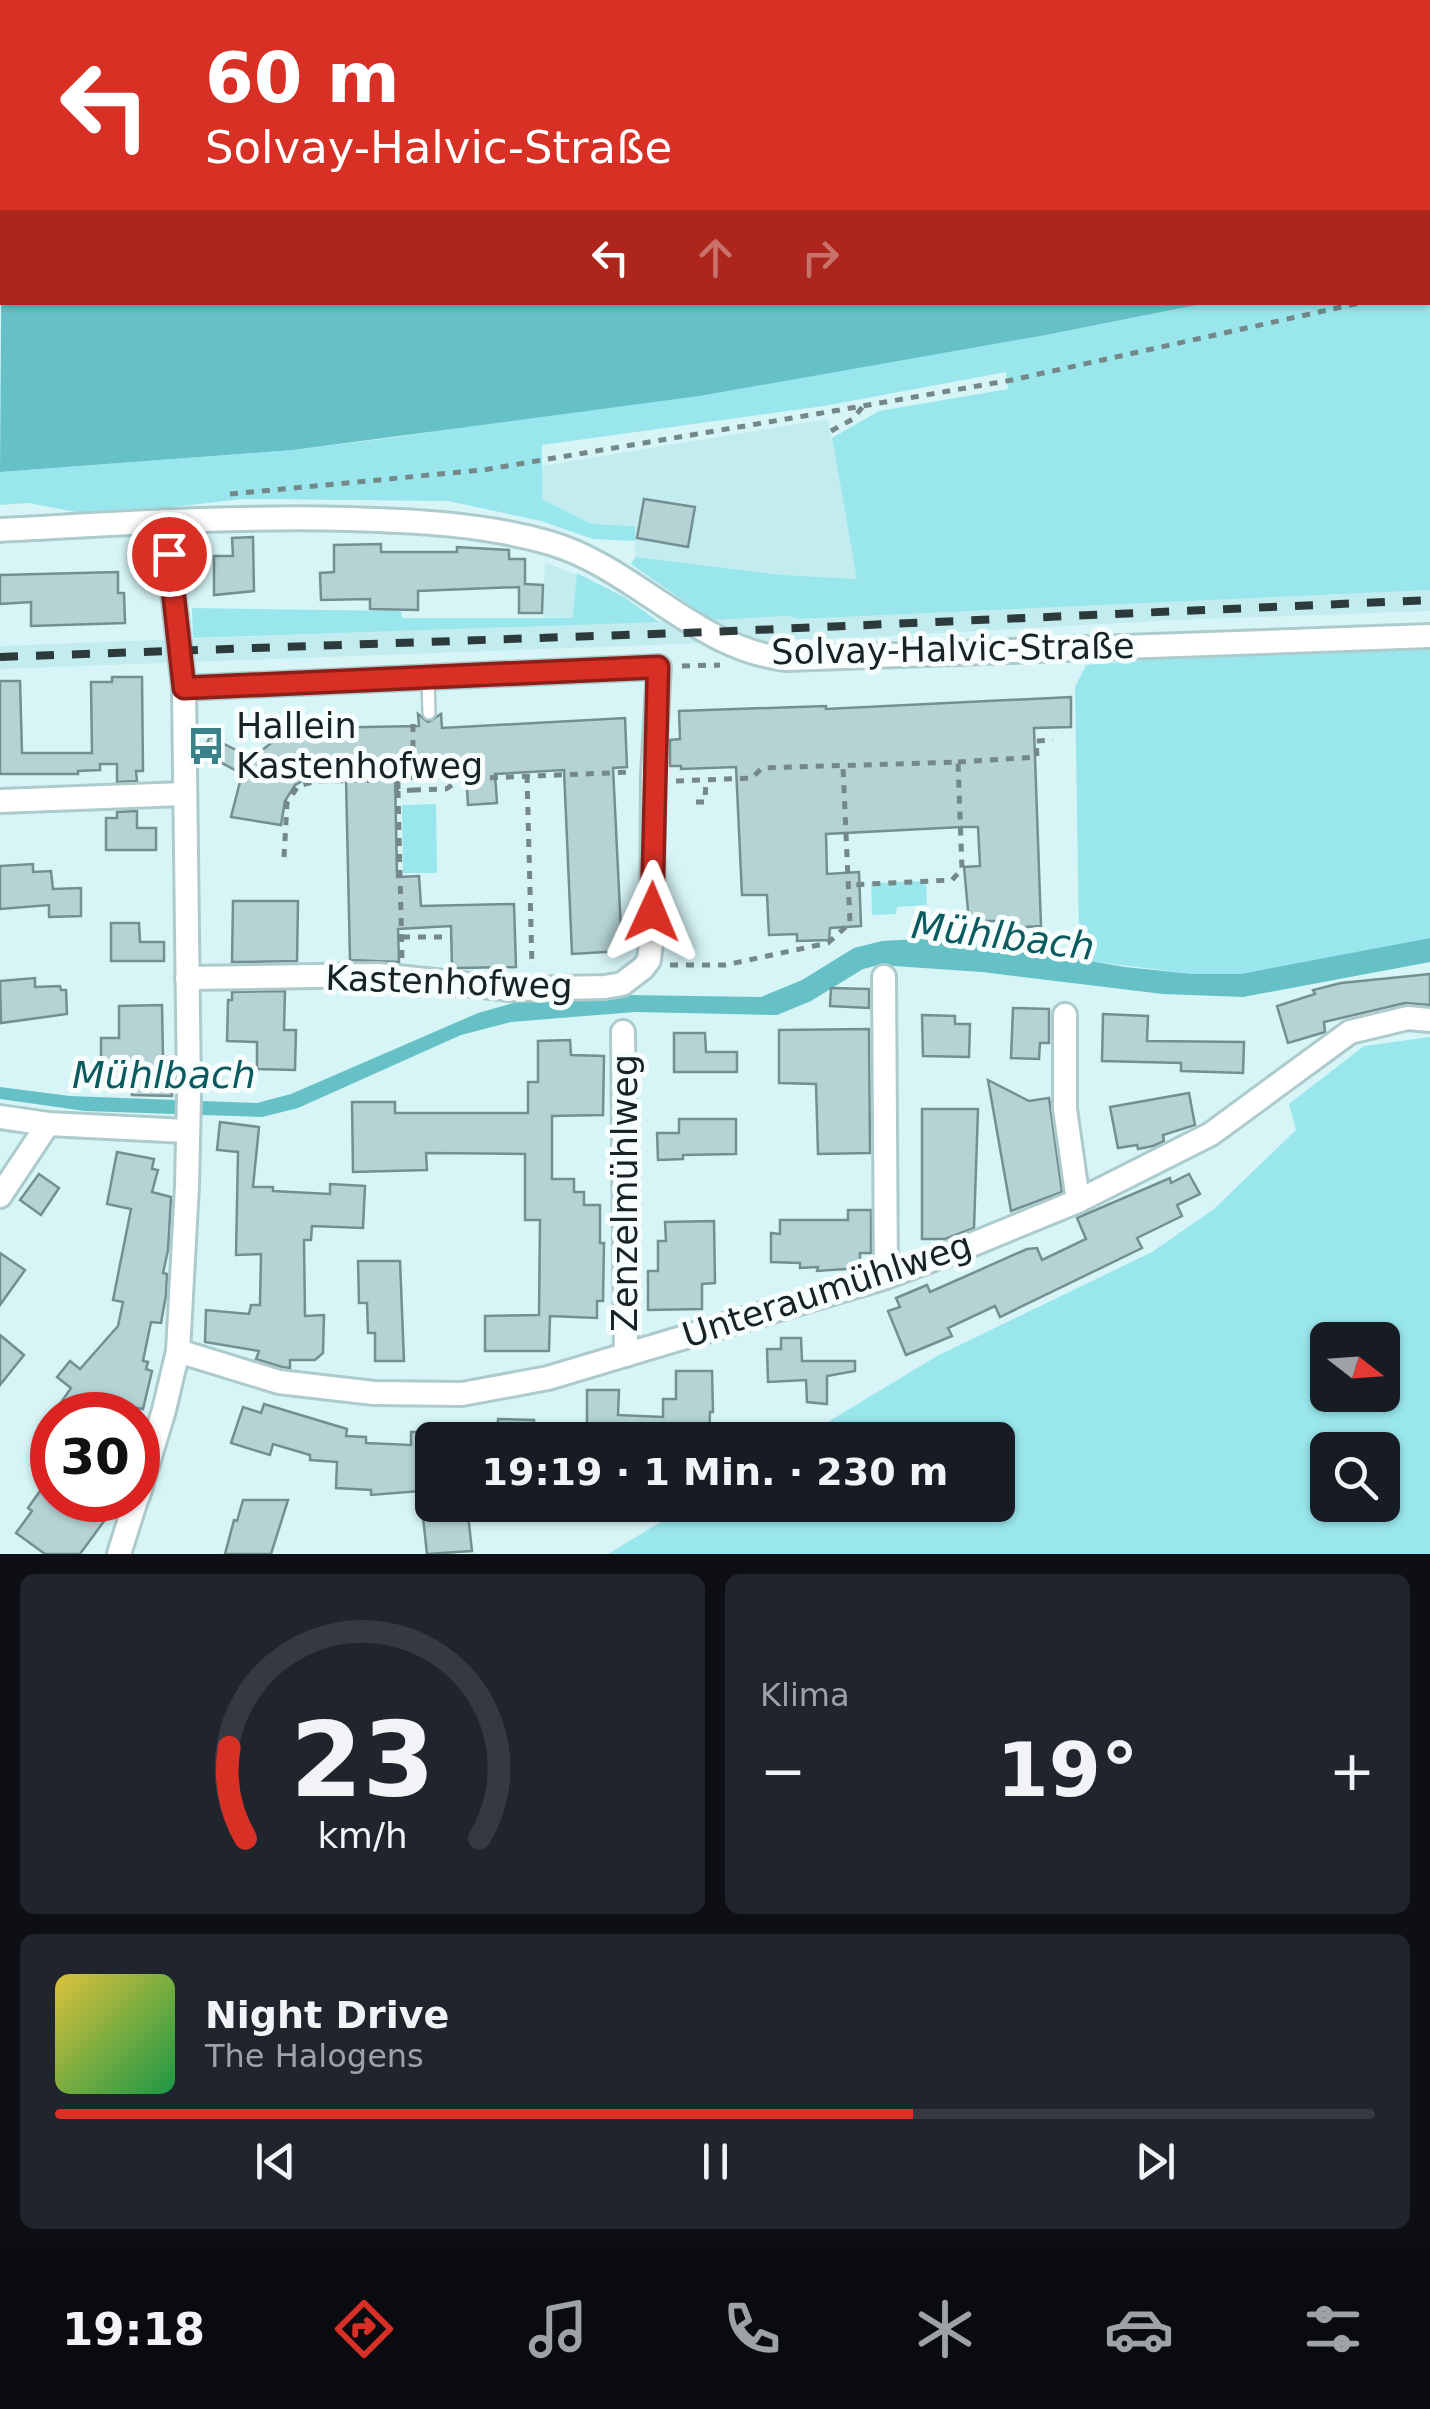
<!DOCTYPE html>
<html lang="de">
<meta charset="utf-8">
<style>
:root{--surface:#171b24;--page:#20242c;--text:#f1f3f6;--muted:#9ea1a6;--line:#363941;--accent:#d93025}
body{margin:0;font-family:"DejaVu Sans",sans-serif;background:var(--page);color:var(--text);height:100vh;display:flex;flex-direction:column;font-size:38px;white-space:nowrap}
*{box-sizing:border-box;margin:0}
p{font-size:32px;color:var(--muted)}
.icon{flex:none;width:55px;height:55px;fill:none;stroke:currentColor;stroke-width:2;stroke-linecap:round;stroke-linejoin:round}
.map{position:relative;height:1554px;overflow:hidden}
.drawer{display:flex;flex-direction:column;gap:20px;padding:20px;background:#0d0f14;flex:1}
.drawer>*{flex:none}
.top-card{position:absolute;left:0px;top:0px;width:1430px;height:305px;box-shadow:0 2px 8px #0004;background:#d93025;color:#fff;overflow:hidden}
.needle{width:65px;rotate:107deg}
.fabs{position:absolute;left:1310px;top:1322px;display:grid;gap:20px}
.fabs a{display:grid;place-items:center;width:90px;height:90px;border-radius:15px;background:var(--surface);box-shadow:0 2px 8px #0004;font-size:50px}
.speed{position:absolute;left:30px;top:1392px;display:flex;gap:20px;font-size:50px;font-weight:700;text-align:center}
.speed>*{display:grid;place-content:center;width:130px;height:130px;border-radius:50%;background:var(--surface);box-shadow:0 2px 8px #0004;line-height:1}
.speed .limit{border:15px solid #d22;background:#fff;color:#111}
.pin{position:absolute;display:grid;place-items:center;width:85px;height:85px;color:#fff;margin:-42px;border:5px solid #fff;border-radius:50%;box-shadow:0 2px 10px #0007}
.me{position:absolute;width:110px;margin:-55px;rotate:1deg;stroke-linejoin:round;filter:drop-shadow(0 0 8px #0008)}
.turn{display:flex;align-items:center;gap:35px;height:210px;padding:0 40px;font-size:45px}
.turn .icon{width:130px;height:130px;stroke-width:2.5}
.turn b{display:block;font-size:70px;line-height:85px}
.lanes{display:flex;align-items:center;height:95px;padding:0 40px;background:#0003;justify-content:center;gap:50px;direction:ltr}
.lanes .off{opacity:.35}
.big{font-size:75px;font-weight:700;line-height:1.1}
.drawer .tile{flex:1;display:flex;flex-direction:column;justify-content:center;gap:15px;min-width:0;padding:0 35px;border-radius:15px;background:var(--page)}
.drawer .dial{align-items:center;gap:0}
.dial svg{height:260px;overflow:visible;fill:none;stroke:var(--line);stroke-width:7;stroke-linecap:round;text-anchor:middle}
.dial text{fill:var(--text);stroke:none}
.song{display:flex;align-items:center;gap:30px}
.cover{width:120px;height:120px;border-radius:15px;background:linear-gradient(135deg,hsl(50 70% 55%),hsl(140 70% 35%))}
.played{height:10px;border-radius:5px;background:linear-gradient(90deg,var(--accent) 65%,var(--line) 65%)}
.keys{display:flex;justify-content:space-around;direction:ltr}
.heat{display:flex;justify-content:space-between;align-items:center;font-size:55px;direction:ltr}
.drawer .tiles{flex:1;display:grid;gap:20px;grid-template-columns:1fr 1fr}
.tile:last-child{grid-column:span 2}
.trip{position:absolute;left:415px;top:1422px;width:600px;height:100px;border-radius:15px;background:var(--surface);box-shadow:0 2px 8px #0004;font-weight:700;line-height:100px;text-align:center}
.tabs{display:flex;height:160px;justify-content:space-around;align-items:center;background:#090b0e;color:var(--muted)}
.tabs .icon{width:70px;height:70px}
.tabs .current{color:var(--accent)}
.tabs b{font-size:45px;color:var(--text)}
.map>svg:first-child{display:block}
.built{fill:#c3ecef}
.green{fill:#99e7ed;fill-rule:evenodd}
.water{fill:#66c1c7}
.building{fill:#b5d3d5;stroke:#738f91;stroke-width:2.5}
.lines{fill:none;stroke-linecap:round;stroke-linejoin:round}
.lane-casing{stroke:#adcbcd;stroke-width:16}
.street-casing{stroke:#adcbcd;stroke-width:28}
.path{stroke:#74888a;stroke-width:5;stroke-dasharray:8 8;stroke-linecap:butt}
.lane{stroke:#fff;stroke-width:11}
.street{stroke:#fff;stroke-width:22}
.rail{stroke:#2d3a3b;stroke-width:8;stroke-dasharray:18 18;stroke-linecap:butt}
.route-casing{stroke:#8d1f18;stroke-width:25}
.route{stroke:#d93025;stroke-width:18}
.labels{text-anchor:middle;stroke-width:10;stroke-linejoin:round;paint-order:stroke}
.street-label{font-size:35px;fill:#172223;stroke:#f7fdfd}
.poi-label{font-size:35px;fill:#172223;stroke:#f7fdfd;text-anchor:start}
.water-label{font-size:38px;font-style:italic;fill:#095b60;stroke:#f7fdfd}
</style>
<div class="map">
<svg width="1430" height="1554" viewBox="0 0 1430 1554">
<rect width="100%" height="100%" fill="#d7f5f7"/>
<g class="built">
<polygon points="0,0 689,0 690,2 2,2 0,105"/>
<polygon points="828,419 858,579 783,575 635,557 635,526 592,524 542,499 541,466"/>
<polygon points="545,562 587,579 575,618 543,617"/>
<polygon points="1430,590 1430,611 1174,620 870,637 0,669 0,646 788,616 800,619"/>
</g>
<g class="green">
<polygon points="1428,258 1430,258 1430,590 800,619 788,616 711,620 631,564 635,557 783,575 857,579 832,438 879,411 1008,389 1006,372 824,406 542,445 542,499 592,524 635,526 635,541 593,539 541,521 448,501 242,499 96,516 29,503 0,505 0,472 293,450 397,437 1051,334 1207,303 1428,302"/>
<polygon points="577,573 624,597 659,622 193,638 192,608 401,611 402,618 573,618"/>
<polygon points="1430,650 1430,938 1240,974 1193,974 1064,958 1067,949 1079,940 1075,687 1086,665 1239,652"/>
<polygon points="436,804 437,873 403,873 402,805"/>
<polygon points="926,881 927,905 897,907 896,914 872,915 871,883"/>
<path d="M 1430,1037 L 1430,1554 L 608,1554 L 689,1505 L 998,1505 L 998,1440 L 798,1440 L 937,1356 L 1152,1252 L 1214,1209 L 1296,1130 L 1289,1104 L 1364,1046 ZM 1328,1340 L 1382,1340 L 1382,1395 L 1328,1395 ZM 1328,1450 L 1382,1450 L 1382,1505 L 1328,1505 Z"/>
</g>
<g class="water">
<polygon points="1241,0 1430,0 1430,258 1428,258 1428,2 1230,2"/>
<polygon points="2,184 2,302 1207,303 1051,334 699,396 293,450 0,472"/>
<polygon points="1430,938 1430,962 1243,997 1163,994 982,972 879,965 863,969 811,1001 777,1015 635,1012 511,1022 461,1035 298,1108 262,1117 85,1111 0,1099 0,1087 70,1096 257,1103 291,1094 478,1013 517,1002 627,995 761,997 802,980 854,948 882,941 919,939 981,943 1125,967 1193,974 1240,974"/>
</g>
<g class="building">
<polygon points="644,499 695,507 688,547 637,538"/>
<polygon points="253,537 254,591 214,595 214,556 233,556 232,538"/>
<polygon points="381,544 381,552 457,552 457,547 509,550 509,559 525,559 525,584 543,585 542,613 519,613 519,587 418,591 418,610 370,609 370,599 321,600 320,573 334,572 334,545"/>
<polygon points="118,572 118,593 124,593 125,623 31,626 31,602 0,604 0,575"/>
<polygon points="112,677 142,677 143,771 136,771 137,781 117,782 117,764 100,764 100,770 78,771 78,774 0,774 0,681 20,681 22,753 92,753 91,682 112,682"/>
<polygon points="1071,697 1071,727 1034,728 1041,926 1010,928 1010,921 969,921 964,867 980,866 978,827 962,827 826,834 827,874 859,872 861,926 830,928 829,940 797,941 797,934 769,935 767,895 742,895 736,767 681,769 681,766 670,766 670,740 680,739 679,711 826,706 826,709"/>
<polygon points="418,714 428,722 441,714 442,728 625,718 627,767 613,768 622,951 572,954 564,770 495,774 497,803 468,805 466,771 395,777 397,877 419,876 421,906 514,904 516,967 458,968 452,968 451,926 398,929 399,962 350,960 346,777 307,779 295,785 285,801 281,825 231,817 242,774 202,752 210,737 252,758 283,734 313,728 419,726"/>
<polygon points="137,811 137,828 156,828 156,850 106,850 106,818 117,818 117,812"/>
<polygon points="33,864 33,872 51,871 53,889 81,888 81,916 49,917 49,905 0,909 0,866"/>
<polygon points="233,901 298,901 297,961 232,962"/>
<polygon points="111,923 139,923 140,942 164,942 164,961 111,961"/>
<polygon points="1430,974 1430,1005 1405,1003 1324,1022 1325,1032 1288,1043 1277,1006 1315,994 1313,990 1341,983"/>
<polygon points="35,978 35,987 60,986 61,990 66,990 67,1014 1,1023 0,981"/>
<polygon points="831,988 869,989 869,1008 830,1006"/>
<polygon points="285,991 284,1030 296,1030 295,1070 257,1069 257,1042 227,1041 228,1000 232,1000 232,992"/>
<polygon points="162,1005 163,1057 172,1057 172,1096 132,1095 133,1077 101,1077 101,1038 119,1038 119,1006"/>
<polygon points="1013,1008 1049,1009 1049,1043 1040,1043 1039,1059 1011,1058"/>
<polygon points="1103,1014 1148,1016 1147,1041 1244,1042 1243,1073 1181,1071 1181,1063 1102,1061"/>
<polygon points="922,1015 955,1016 955,1024 970,1024 969,1057 923,1056"/>
<polygon points="869,1029 870,1153 818,1154 816,1084 779,1083 779,1030"/>
<polygon points="674,1033 705,1033 706,1052 737,1052 737,1072 674,1072"/>
<polygon points="570,1040 571,1055 604,1056 603,1115 552,1116 552,1179 574,1179 574,1192 584,1192 584,1205 600,1205 600,1243 604,1243 603,1301 597,1301 597,1318 550,1316 549,1351 485,1351 485,1316 539,1315 540,1220 525,1220 525,1154 426,1153 427,1170 353,1172 352,1102 395,1102 395,1113 528,1113 528,1082 538,1082 538,1041"/>
<polygon points="988,1080 1029,1101 1049,1098 1062,1192 1011,1211"/>
<polygon points="1189,1093 1195,1125 1163,1135 1164,1141 1153,1146 1138,1149 1137,1145 1118,1148 1110,1107"/>
<polygon points="922,1109 978,1109 974,1228 945,1239 922,1239"/>
<polygon points="679,1119 736,1119 736,1154 683,1155 683,1159 658,1160 657,1133 679,1133"/>
<polygon points="220,1122 259,1127 253,1187 273,1187 273,1191 330,1194 330,1184 365,1186 363,1228 312,1226 311,1240 304,1240 305,1316 324,1315 323,1353 315,1360 290,1360 290,1368 282,1367 256,1359 259,1351 205,1342 206,1310 249,1314 251,1305 260,1305 261,1254 236,1255 238,1152 217,1150"/>
<polygon points="117,1152 154,1159 152,1169 158,1170 152,1192 171,1197 168,1250 163,1273 167,1274 166,1295 161,1323 151,1322 143,1361 148,1362 146,1369 152,1371 143,1409 137,1408 135,1415 100,1412 98,1415 77,1415 60,1404 71,1388 57,1377 70,1361 80,1369 118,1326 123,1302 113,1300 131,1209 107,1204"/>
<polygon points="39,1174 59,1188 41,1215 20,1200"/>
<polygon points="1189,1174 1200,1194 1177,1205 1182,1216 1137,1238 1142,1248 1000,1317 995,1306 948,1328 952,1336 906,1355 888,1311 900,1307 896,1298 927,1285 930,1292 1027,1249 1037,1248 1042,1260 1086,1239 1077,1218 1170,1178 1171,1183"/>
<polygon points="848,1210 871,1210 871,1253 860,1253 860,1268 817,1271 818,1267 800,1268 800,1263 771,1262 771,1233 780,1234 780,1220 848,1220"/>
<polygon points="714,1221 715,1283 702,1284 702,1309 648,1310 648,1271 658,1271 658,1241 666,1241 665,1222"/>
<polygon points="0,1253 25,1270 0,1305"/>
<polygon points="358,1261 400,1261 404,1361 375,1361 375,1333 368,1333 367,1303 359,1303"/>
<polygon points="0,1335 24,1355 0,1385"/>
<polygon points="781,1338 801,1338 802,1361 855,1361 855,1371 827,1376 827,1404 807,1402 806,1380 768,1382 767,1349 781,1349"/>
<polygon points="676,1371 712,1371 713,1412 710,1412 709,1440 597,1440 597,1434 587,1434 587,1390 619,1390 618,1415 663,1417 663,1399 676,1399"/>
<polygon points="264,1404 347,1429 346,1436 366,1437 366,1443 411,1445 411,1432 432,1432 432,1490 371,1495 371,1490 336,1488 337,1462 310,1460 310,1455 273,1444 270,1455 231,1443 243,1407 261,1413"/>
<polygon points="498,1419 534,1420 534,1440 497,1440"/>
<polygon points="52,1474 52,1500 114,1500 106,1510 110,1513 80,1554 45,1554 16,1533 32,1511 28,1508"/>
<polygon points="243,1500 288,1500 271,1554 225,1554 234,1520 237,1521"/>
<polygon points="467,1505 472,1551 427,1554 422,1508"/>
</g>
<g class="lines">
<g class="lane-casing">
<polyline id="lane" points="428,677 429,713"/>
</g>
<g class="street-casing">
<g id="street">
<path d="M 0,530 C 116,524 232,516 348,519 C 416,521 484,524 550,543 C 635,568 696,649 786,659 L 1430,636"/>
<polyline points="184,688 659,667 653,776 652,934 649,960 643,968 622,984 605,987 511,989 378,975 187,978"/>
<polyline points="0,801 183,794"/>
<polyline points="884,977 886,1277"/>
<polyline points="1065,1015 1065,1109 1078,1201"/>
<polyline points="623,1032 626,1355"/>
<polyline points="0,1117 48,1124 186,1131"/>
<polyline points="0,1196 48,1124"/>
<polyline points="178,1351 279,1382 374,1393 462,1394 548,1378 886,1277 966,1247 1078,1201 1211,1134 1350,1032 1408,1018 1430,1020"/>
<polyline points="138,1496 164,1410 178,1351 187,1186 189,1095 184,688 165,521"/>
<polyline points="119,1554 136,1500"/>
</g>
</g>
<g class="path">
<polyline points="1061,2 1072,0"/>
<polyline points="0,138 2,138"/>
<polyline points="1428,289 1430,288"/>
<polyline points="831,431 853,419 863,406"/>
<polyline points="230,494 483,470 828,412 1012,380 1364,302"/>
<polyline points="682,666 720,665"/>
<polyline points="958,762 1037,757 1036,741 1053,740"/>
<polyline points="527,775 532,967"/>
<polyline points="676,781 752,778 762,768 958,762 962,869 952,880 849,885"/>
<polyline points="413,790 446,789 461,779 632,772"/>
<polyline points="696,802 705,802 706,780"/>
<polyline points="284,857 287,803 298,786 317,781 398,780 398,791"/>
<polyline points="402,937 451,937"/>
<polyline points="402,958 398,791 413,790 413,723"/>
<polyline points="670,965 725,965 828,943 850,923 843,767"/>
</g>
<use href="#lane" class="lane"/>
<use href="#street" class="street"/>
<polyline class="rail" points="0,657 709,632 1430,600"/>
</g>
<g class="lines">
<g class="route-casing">
<polyline id="route" points="169,554 184,688 658,667 652,912"/>
</g>
<use href="#route" class="route"/>
</g>
<defs>
<g id="bus-bare" transform="scale(3)"><path d="M-5-6H5V4H4V6H2V4H-2V6H-4V4H-5ZM-3.5-4V0h7V-4ZM-3.5 1.2v1.5H-2V1.2ZM2 1.2v1.5H3.5V1.2Z" fill="#398287" stroke="#f7fdfd" stroke-width="2.5" paint-order="stroke"/></g>
</defs>
<g fill-rule="evenodd">
<use href="#bus-bare" x="206" y="746"/>
</g>
<g class="labels">
<g class="street-label">
<text transform="translate(953 649) rotate(-1)" y="12">Solvay-Halvic-Straße</text>
<text transform="translate(449 982) rotate(2)" y="12">Kastenhofweg</text>
<text transform="translate(625 1193) rotate(-90)" y="12">Zenzelmühlweg</text>
<text transform="translate(827 1290) rotate(-18)" y="12">Unteraumühlweg</text>
</g>
<g class="poi-label">
<text x="236" y="738">Hallein<tspan x="236" dy="40">Kastenhofweg</tspan></text>
</g>
<g class="water-label">
<text transform="translate(1003 936) rotate(7)" y="13">Mühlbach</text>
<text x="164" y="1088">Mühlbach</text>
</g>
</g>
</svg>
<div class="fabs">
<a><svg class="needle" viewBox="-14 -14 28 28"><path d="M0-13l5 13h-10z" fill="#e53935"/><path d="M0 13l5-13h-10z" fill="#9ea1a6"/></svg></a>
<a><svg class="icon" aria-label="search" viewBox="0 0 24 24"><circle cx="10" cy="10" r="6"/><path d="M15 15l6 6"/></svg></a>
</div>
<div class="speed"><div class="limit">30</div></div>
<div class="pin" style="left:169px;top:554px;background:#d93025"><svg class="icon" aria-label="arrive" viewBox="0 0 24 24"><path d="M6 21V4h12l-3 4 3 4H6"/></svg></div>
<svg class="me" style="left:652px;top:912px" viewBox="-20 -20 40 40"><path d="M0-17L14 15 0 8-14 15z" fill="#d93025" stroke="#fff" stroke-width="4"/></svg>
<div class="trip">19:19 · 1 Min. · 230 m</div>
<div class="top-card">
<div class="turn"><svg class="icon" aria-label="left" viewBox="0 0 24 24"><path d="M17 20v-9H6M10 6l-5 5 5 5"/></svg><div><b>60 m</b>Solvay-Halvic-Straße</div></div>
<div class="lanes"><svg class="icon" aria-label="left" viewBox="0 0 24 24"><path d="M17 20v-9H6M10 6l-5 5 5 5"/></svg><svg class="icon off" aria-label="ahead" viewBox="0 0 24 24"><path d="M12 20V5M6 11l6-6 6 6"/></svg><svg class="icon off" aria-label="right" viewBox="0 0 24 24"><path d="M7 20v-9h11M14 6l5 5-5 5"/></svg></div>
</div>
</div>
<section class="drawer">
<div class="tiles">
<div class="tile dial"><svg viewBox="0 0 100 80">
<path d="M14 69A42 42 0 1 1 86 69"/>
<path d="M14 69A42 42 0 0 1 9 41" stroke="#d93025"/>
<text x="50" y="56" font-size="32" font-weight="700">23</text>
<text x="50" y="72" font-size="11">km/h</text>
</svg></div>
<div class="tile"><p>Klima</p>
<div class="heat"><a>−</a><b class="big">19°</b><a>+</a></div>
</div>
<div class="tile">
<div class="song"><i class="cover"></i><div><b>Night Drive</b><p>The Halogens</p></div></div>
<div class="played"></div>
<div class="keys"><svg class="icon" aria-label="previous" viewBox="0 0 24 24"><path d="M18 5L8 12l10 7zM5 5v14"/></svg><svg class="icon" aria-label="pause" viewBox="0 0 24 24"><path d="M8 5v14M16 5v14"/></svg><svg class="icon" aria-label="next" viewBox="0 0 24 24"><path d="M6 5l10 7-10 7zM19 5v14"/></svg></div>
</div>
</div>
</section>
<nav class="tabs">
<b>19:18</b>
<svg class="icon current" aria-label="directions" viewBox="0 0 24 24"><path d="M12 3l9 9-9 9-9-9zM9 14v-3h6M13 9l2 2-2 2"/></svg>
<svg class="icon" aria-label="music" viewBox="0 0 24 24"><path d="M9 18V5l10-2v13"/><circle cx="6" cy="18" r="3"/><circle cx="16" cy="16" r="3"/></svg>
<svg class="icon" aria-label="phone" viewBox="0 0 24 24"><path d="M5 4h4l2 5-3 2q2 4 5 5l2-3 5 2v4C11 20 4 13 5 4z"/></svg>
<svg class="icon" aria-label="climate" viewBox="0 0 24 24"><path d="M12 3v18M4 7l16 10M4 17L20 7"/></svg>
<svg class="icon" aria-label="car" viewBox="0 0 24 24"><path d="M5 17H2v-5l4-1 3-4h7l3 4 3 1v5h-3M9 17h6M6 11h13"/><circle cx="7" cy="17" r="2"/><circle cx="17" cy="17" r="2"/></svg>
<svg class="icon" aria-label="filters" viewBox="0 0 24 24"><path d="M4 7h16M4 17h16"/><circle cx="9" cy="7" r="2"/><circle cx="15" cy="17" r="2"/></svg>
</nav>
